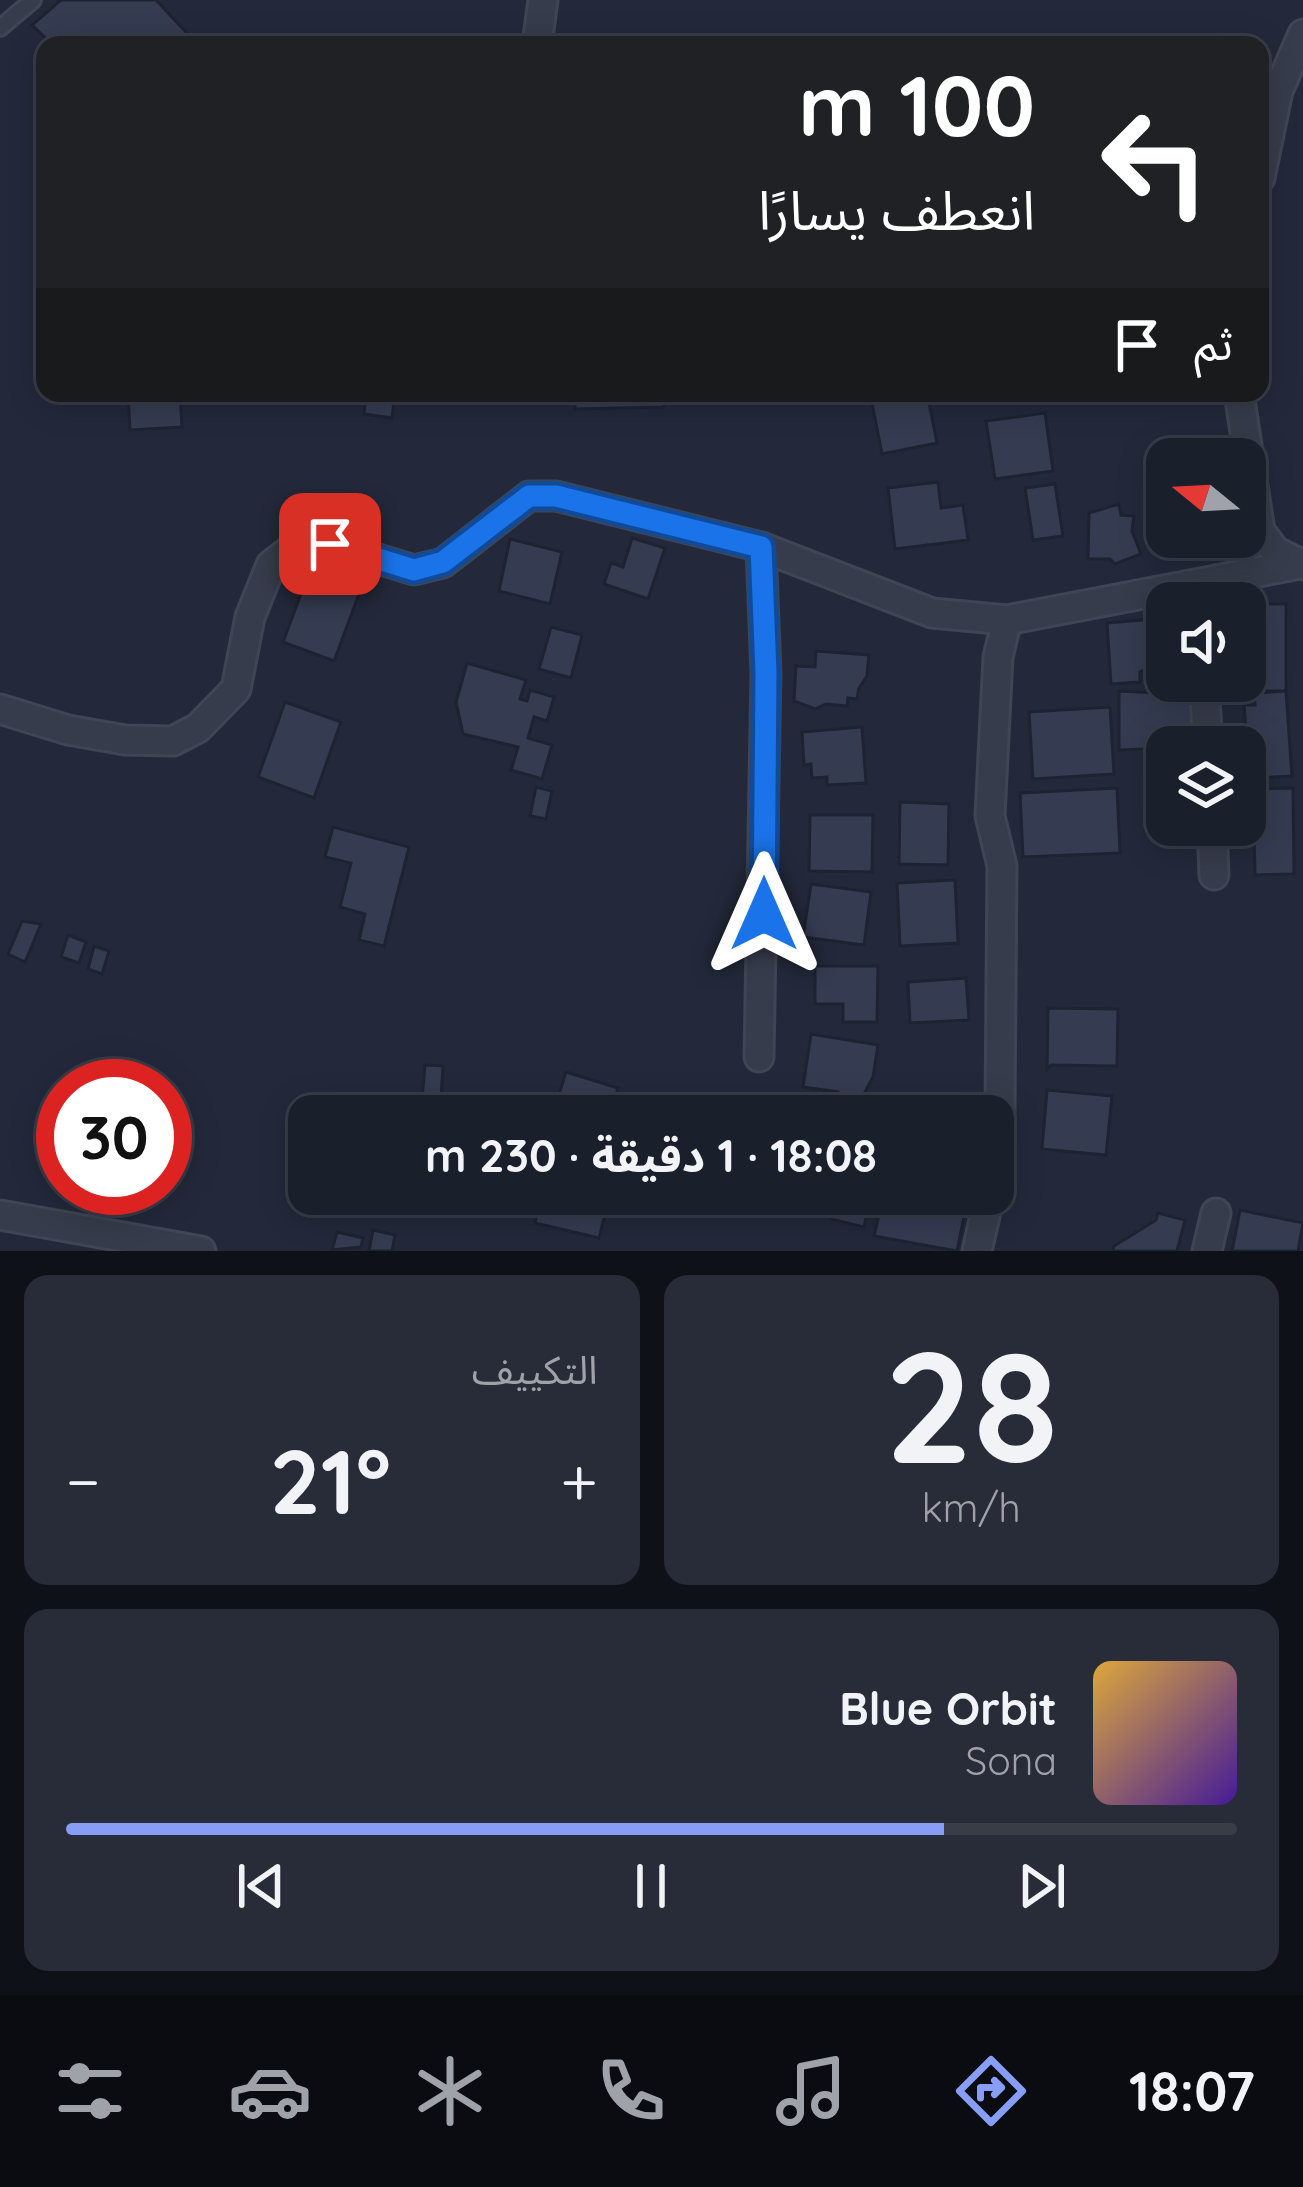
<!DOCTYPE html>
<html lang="ar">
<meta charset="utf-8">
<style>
:root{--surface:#1a1f2c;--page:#272c38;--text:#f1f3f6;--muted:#9fa2a9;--line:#383d48;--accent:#889ef6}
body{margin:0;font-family:Quicksand,"Noto Sans Arabic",sans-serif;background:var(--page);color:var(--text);direction:rtl;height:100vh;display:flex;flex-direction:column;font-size:45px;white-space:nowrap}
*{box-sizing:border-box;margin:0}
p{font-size:39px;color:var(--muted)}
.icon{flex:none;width:66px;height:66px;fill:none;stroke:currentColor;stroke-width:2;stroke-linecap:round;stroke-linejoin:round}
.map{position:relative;height:1251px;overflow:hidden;direction:ltr}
.side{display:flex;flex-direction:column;gap:24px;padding:24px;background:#0e1118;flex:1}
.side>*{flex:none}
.guide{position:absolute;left:36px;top:36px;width:1233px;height:366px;border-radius:24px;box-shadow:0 6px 30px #0003,0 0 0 3px var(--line);direction:rtl;background:#202124;color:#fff;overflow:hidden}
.needle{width:78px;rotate:288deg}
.tools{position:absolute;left:1146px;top:438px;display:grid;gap:24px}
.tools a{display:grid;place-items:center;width:120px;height:120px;border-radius:24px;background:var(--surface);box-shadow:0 6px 30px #0003,0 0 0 3px var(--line);font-size:60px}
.speed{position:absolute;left:36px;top:1059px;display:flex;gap:24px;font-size:60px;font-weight:700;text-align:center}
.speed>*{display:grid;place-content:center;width:156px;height:156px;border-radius:50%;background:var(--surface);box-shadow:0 6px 30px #0003,0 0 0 3px var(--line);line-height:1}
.speed .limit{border:18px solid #d22;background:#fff;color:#111}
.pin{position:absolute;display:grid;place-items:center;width:102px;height:102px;color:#fff;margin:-51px;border-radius:24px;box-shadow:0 6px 18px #0006}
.me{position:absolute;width:132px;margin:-66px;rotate:0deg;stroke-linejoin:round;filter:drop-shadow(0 0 9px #0008)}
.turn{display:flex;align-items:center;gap:42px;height:252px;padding:0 36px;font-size:54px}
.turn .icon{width:156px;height:156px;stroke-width:2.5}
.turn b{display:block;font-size:84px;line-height:102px}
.then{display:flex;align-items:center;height:114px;padding:0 36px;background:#0003;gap:24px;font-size:45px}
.big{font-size:90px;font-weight:700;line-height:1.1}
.side .widget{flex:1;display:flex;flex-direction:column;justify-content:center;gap:18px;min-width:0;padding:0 42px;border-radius:24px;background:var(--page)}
.side .dial{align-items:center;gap:0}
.dial b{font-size:156px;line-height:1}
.song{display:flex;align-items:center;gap:36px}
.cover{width:144px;height:144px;border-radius:18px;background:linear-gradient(135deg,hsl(40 70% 55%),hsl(260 70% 35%))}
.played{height:12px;border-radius:6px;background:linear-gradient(90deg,var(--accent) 75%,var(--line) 75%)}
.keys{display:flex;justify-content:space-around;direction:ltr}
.heat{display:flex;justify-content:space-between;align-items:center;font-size:66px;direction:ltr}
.side .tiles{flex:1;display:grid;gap:24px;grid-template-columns:1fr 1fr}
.widget:last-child{grid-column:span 2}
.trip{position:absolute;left:288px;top:1095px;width:726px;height:120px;border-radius:24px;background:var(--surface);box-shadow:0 6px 30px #0003,0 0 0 3px var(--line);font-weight:700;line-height:120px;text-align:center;direction:rtl}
.dock{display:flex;height:192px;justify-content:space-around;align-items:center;background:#0a0c12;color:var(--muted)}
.dock .icon{width:84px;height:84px}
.dock .on{color:var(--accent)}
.dock b{font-size:54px;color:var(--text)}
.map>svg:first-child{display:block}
.building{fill:#353c52;stroke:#1e2332;stroke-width:3}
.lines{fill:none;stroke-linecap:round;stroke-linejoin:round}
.service-casing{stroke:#404554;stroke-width:20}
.minor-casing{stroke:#404554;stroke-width:33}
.service{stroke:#373c4c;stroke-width:14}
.minor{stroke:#373c4c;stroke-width:27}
.route-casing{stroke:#114b97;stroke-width:30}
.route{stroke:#1a73e8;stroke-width:21}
</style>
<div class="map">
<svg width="1303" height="1251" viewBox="0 0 1303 1251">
<rect width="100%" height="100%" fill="#23293b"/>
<g class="building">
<polygon points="61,0 156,0 198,45 53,45 32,25"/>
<polygon points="128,393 180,393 182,427 130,430"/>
<polygon points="366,393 395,393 392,418 364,414"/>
<polygon points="575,393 664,393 664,407 575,409"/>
<polygon points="870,393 927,393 937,443 882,454"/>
<polygon points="1045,413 1053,471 995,479 986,421"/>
<polygon points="938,482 941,508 963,505 968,540 895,549 888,488"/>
<polygon points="1055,484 1063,536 1033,540 1025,488"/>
<polygon points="1119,504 1121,515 1134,516 1132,531 1141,554 1115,564 1110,559 1088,559 1089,513"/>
<polygon points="632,538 665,548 648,599 604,584 611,563 623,567"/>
<polygon points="510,539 562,552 550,604 499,591"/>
<polygon points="308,575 359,594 334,661 283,642"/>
<polygon points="1248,604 1286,604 1286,691 1247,691"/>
<polygon points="1167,618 1167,672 1154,673 1154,665 1140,672 1140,682 1111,684 1107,623"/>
<polygon points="551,627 582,635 571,678 539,669"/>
<polygon points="816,651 869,655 867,676 859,688 857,699 848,698 847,706 826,704 815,709 794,701 796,666 815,667"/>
<polygon points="467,663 526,680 520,699 527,701 530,690 554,697 547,721 534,717 528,738 552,745 542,779 511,770 518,747 463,734 456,702"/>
<polygon points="1119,691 1196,695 1195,747 1119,750"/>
<polygon points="1286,691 1292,776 1259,778 1258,769 1249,770 1244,705 1255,705 1254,693"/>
<polygon points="285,702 341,722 314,798 258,777"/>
<polygon points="1110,707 1114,774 1033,779 1029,712"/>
<polygon points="862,727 866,783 827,785 827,777 812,778 811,764 804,765 802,732"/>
<polygon points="536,787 552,791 546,819 530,816"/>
<polygon points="1117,788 1120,853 1023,857 1020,793"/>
<polygon points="1293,788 1294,874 1255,875 1253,789"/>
<polygon points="900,802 949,804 948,865 899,864"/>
<polygon points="810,815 873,815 872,872 809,871"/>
<polygon points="333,827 409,847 384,946 359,940 365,914 340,907 351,863 325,857"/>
<polygon points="955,880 958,943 900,946 897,883"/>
<polygon points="811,884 871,892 864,945 803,937"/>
<polygon points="22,921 41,924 25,962 8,954"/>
<polygon points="68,935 86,942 79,963 61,957"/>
<polygon points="94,946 109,951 102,974 88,969"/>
<polygon points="815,966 878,966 877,1022 843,1022 843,1004 815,1004"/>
<polygon points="966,978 969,1020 910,1023 908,982"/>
<polygon points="1048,1008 1118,1009 1117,1066 1051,1065 1047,1069"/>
<polygon points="811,1034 878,1045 873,1077 858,1105 846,1103 838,1092 803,1087"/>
<polygon points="425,1065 443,1066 441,1099 422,1098"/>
<polygon points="566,1072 618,1088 610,1116 593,1116 556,1104"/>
<polygon points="1047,1090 1112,1096 1106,1155 1042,1149"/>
<polygon points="541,1194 610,1194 599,1238 535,1223"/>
<polygon points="649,1194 710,1194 708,1206 648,1198"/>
<polygon points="764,1194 808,1194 808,1209 763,1207"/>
<polygon points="837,1194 871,1194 864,1227 831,1219"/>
<polygon points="884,1194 931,1194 967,1202 957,1251 874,1236"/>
<polygon points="1240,1210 1303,1223 1298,1251 1232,1251"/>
<polygon points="1158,1213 1185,1220 1177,1251 1113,1251 1114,1246 1156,1220"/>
<polygon points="373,1230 395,1235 392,1251 369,1251"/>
<polygon points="337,1232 363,1238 361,1247 332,1250"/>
</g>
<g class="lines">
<g class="service-casing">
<polyline id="service" points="0,28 33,0"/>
</g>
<g class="minor-casing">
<g id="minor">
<polyline points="537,45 543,0"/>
<polyline points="1260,178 1278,91 1303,34"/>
<polyline points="1239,393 1260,531 1275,551 1303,565"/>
<polyline points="1204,681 1208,747"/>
<polyline points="0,709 68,730 125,740 173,741 198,728 236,689 250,617 271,565 296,546 330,544 414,570 443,563 529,496 556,496 761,547 932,613 1007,620 1300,564"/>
<polyline points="1212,825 1214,875"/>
<polyline points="759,1057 766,673 761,547"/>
<polyline points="993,1168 1000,1111 1002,866 990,816 998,657 1007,620"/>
<polyline points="0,1215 201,1251"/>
<polyline points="977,1251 990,1194"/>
<polyline points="1207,1251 1216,1213"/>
</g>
</g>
<use href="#service" class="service"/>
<use href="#minor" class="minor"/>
</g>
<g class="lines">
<g class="route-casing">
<polyline id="route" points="330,544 414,570 443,562 529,496 556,496 761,547 766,673 764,914"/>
</g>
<use href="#route" class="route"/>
</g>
</svg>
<div class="tools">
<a><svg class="needle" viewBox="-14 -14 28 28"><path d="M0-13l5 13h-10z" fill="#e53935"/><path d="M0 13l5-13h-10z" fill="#9fa2a9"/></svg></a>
<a><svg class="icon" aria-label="sound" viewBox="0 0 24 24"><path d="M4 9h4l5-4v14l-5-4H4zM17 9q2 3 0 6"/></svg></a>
<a><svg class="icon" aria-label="layers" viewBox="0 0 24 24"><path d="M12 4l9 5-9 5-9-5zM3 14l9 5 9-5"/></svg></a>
</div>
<div class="speed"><div class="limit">30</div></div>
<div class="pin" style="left:330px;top:544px;background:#d93025"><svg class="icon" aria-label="arrive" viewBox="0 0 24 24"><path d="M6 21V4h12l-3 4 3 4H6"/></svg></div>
<svg class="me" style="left:764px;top:914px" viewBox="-20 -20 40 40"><path d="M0-17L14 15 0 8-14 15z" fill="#1a73e8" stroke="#fff" stroke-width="4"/></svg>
<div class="trip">18:08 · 1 دقيقة · 230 m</div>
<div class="guide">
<div class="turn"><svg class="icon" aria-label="left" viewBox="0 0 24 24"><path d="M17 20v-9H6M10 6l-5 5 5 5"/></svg><div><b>100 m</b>انعطف يسارًا</div></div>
<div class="then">ثم<svg class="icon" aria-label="arrive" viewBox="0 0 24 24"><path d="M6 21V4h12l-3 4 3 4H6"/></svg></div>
</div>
</div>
<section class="side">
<div class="tiles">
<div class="widget dial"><b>28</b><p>km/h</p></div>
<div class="widget"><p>التكييف</p>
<div class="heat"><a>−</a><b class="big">21°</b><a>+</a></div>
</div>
<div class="widget">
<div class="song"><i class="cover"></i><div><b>Blue Orbit</b><p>Sona</p></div></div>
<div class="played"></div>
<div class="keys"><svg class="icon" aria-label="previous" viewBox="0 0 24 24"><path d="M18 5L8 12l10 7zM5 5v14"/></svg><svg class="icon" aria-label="pause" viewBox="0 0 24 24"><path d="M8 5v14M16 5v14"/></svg><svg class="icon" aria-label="next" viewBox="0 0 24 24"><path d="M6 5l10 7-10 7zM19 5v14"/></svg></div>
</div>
</div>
</section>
<nav class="dock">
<b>18:07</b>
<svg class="icon on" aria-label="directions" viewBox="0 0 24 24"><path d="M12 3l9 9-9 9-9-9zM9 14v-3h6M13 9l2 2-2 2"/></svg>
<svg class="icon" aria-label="music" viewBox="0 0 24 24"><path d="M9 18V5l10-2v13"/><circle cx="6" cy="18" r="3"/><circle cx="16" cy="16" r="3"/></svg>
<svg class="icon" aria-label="phone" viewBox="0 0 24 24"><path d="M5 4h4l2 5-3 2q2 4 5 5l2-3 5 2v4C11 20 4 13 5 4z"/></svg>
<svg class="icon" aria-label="climate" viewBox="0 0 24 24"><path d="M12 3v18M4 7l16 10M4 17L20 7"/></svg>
<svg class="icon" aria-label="car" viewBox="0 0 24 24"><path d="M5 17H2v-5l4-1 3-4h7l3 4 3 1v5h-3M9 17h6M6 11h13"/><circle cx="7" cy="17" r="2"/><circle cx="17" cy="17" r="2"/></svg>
<svg class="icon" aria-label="filters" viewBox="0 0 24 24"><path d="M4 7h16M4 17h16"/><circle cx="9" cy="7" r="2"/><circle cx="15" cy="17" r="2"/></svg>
</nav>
